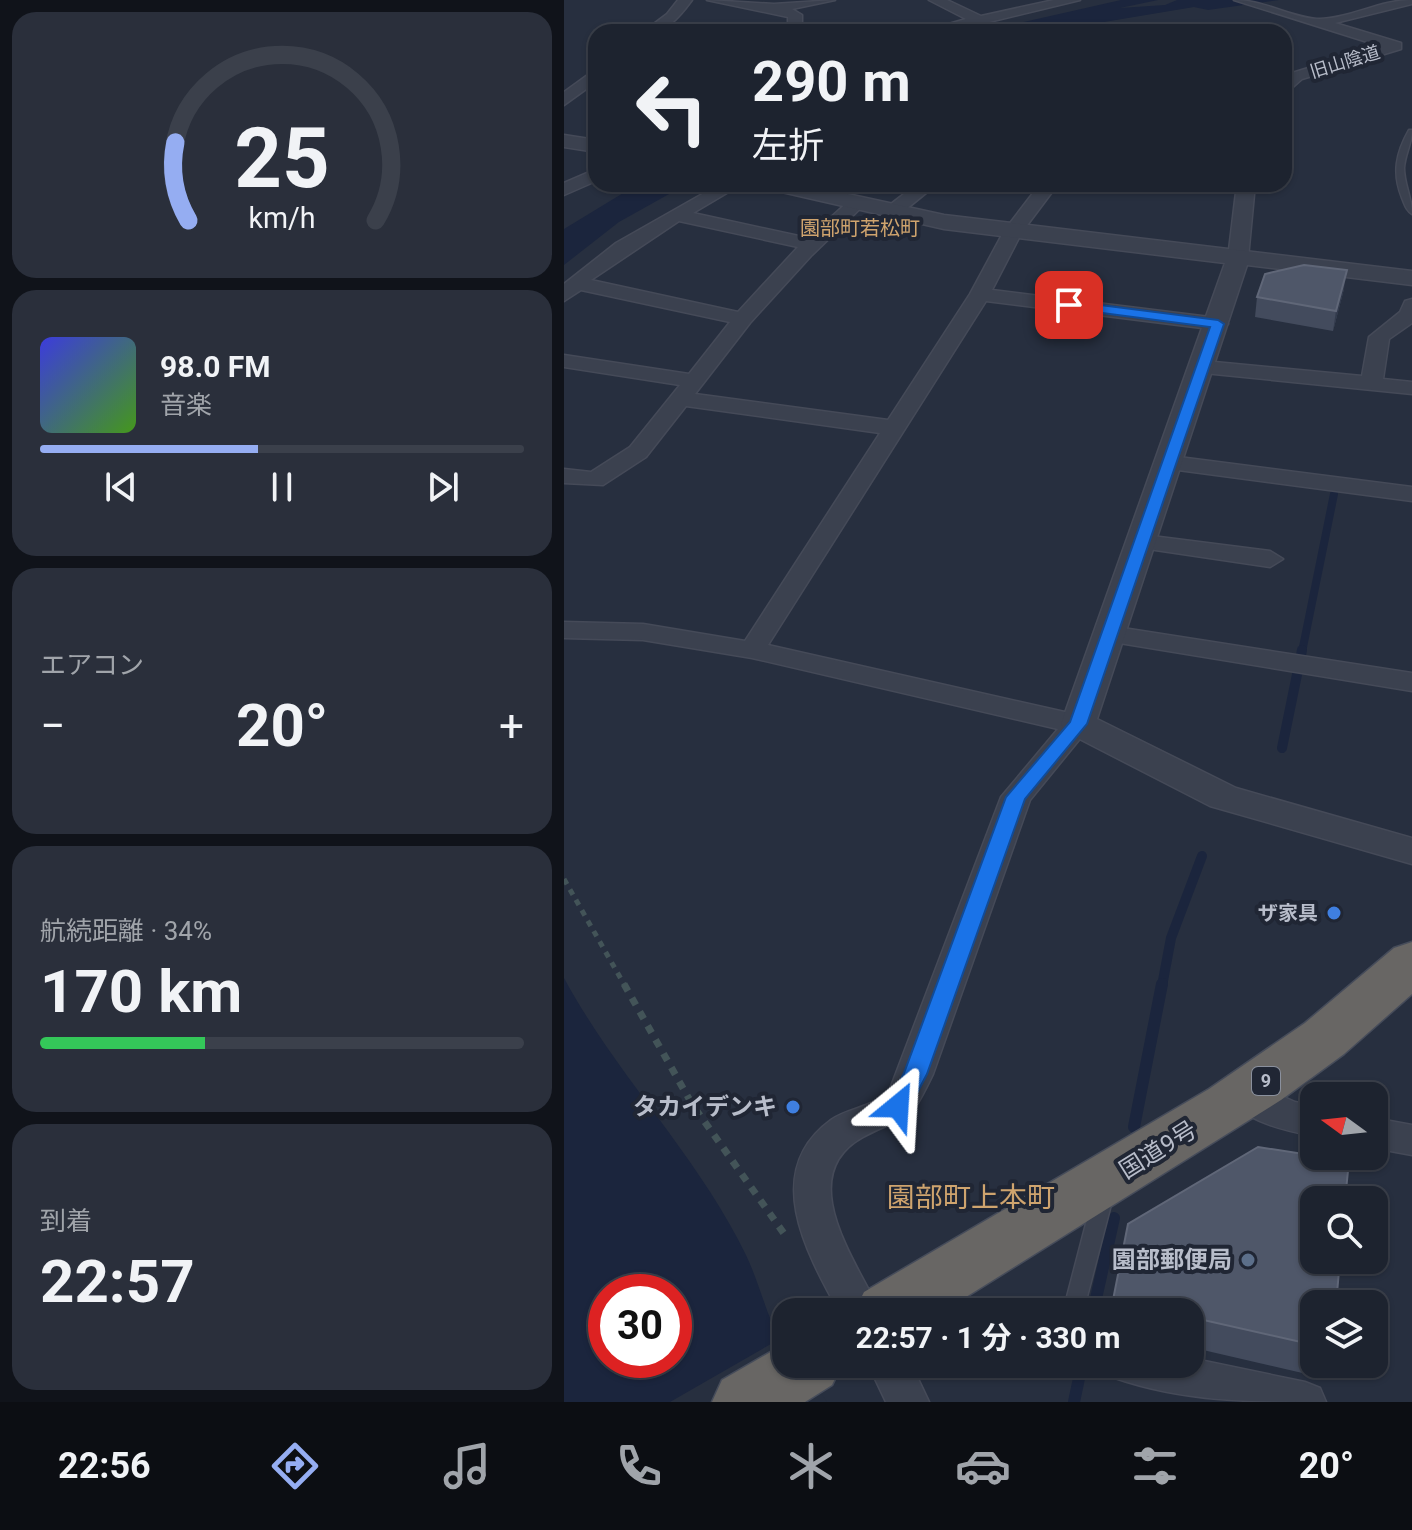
<!DOCTYPE html>
<html lang="ja">
<meta charset="utf-8">
<style>
:root{--surface:#1d232f;--page:#2a2f3b;--text:#f1f3f6;--muted:#a0a4aa;--line:#3b404b;--accent:#95adf2}
body{margin:0;font-family:Roboto,"Noto Sans JP",sans-serif;background:var(--page);color:var(--text);height:100vh;display:flex;flex-direction:column;font-size:30px;white-space:nowrap}
*{box-sizing:border-box;margin:0}
p{font-size:26px;color:var(--muted)}
.icon{flex:none;width:44px;height:44px;fill:none;stroke:currentColor;stroke-width:2;stroke-linecap:round;stroke-linejoin:round}
.map{position:relative;flex:1;overflow:hidden}
.sheet{display:flex;flex-direction:column;gap:12px;padding:12px;background:#10131a;width:564px}
.sheet>*{flex:none}
.guide{position:absolute;left:24px;top:24px;width:704px;height:168px;border-radius:24px;box-shadow:0 2px 6px #0004,0 0 0 2px var(--line);background:#1d232f;color:var(--text);overflow:hidden}
.needle{width:52px;rotate:285deg}
.buttons{position:absolute;left:736px;top:1082px;display:grid;gap:16px}
.buttons a{display:grid;place-items:center;width:88px;height:88px;border-radius:16px;background:var(--surface);box-shadow:0 2px 6px #0004,0 0 0 2px var(--line);font-size:40px}
.speed{position:absolute;left:24px;top:1274px;display:flex;gap:16px;font-size:40px;font-weight:700;text-align:center}
.speed>*{display:grid;place-content:center;width:104px;height:104px;border-radius:50%;background:var(--surface);box-shadow:0 2px 6px #0004,0 0 0 2px var(--line);line-height:1}
.speed .limit{border:12px solid #d22;background:#fff;color:#111}
.pin{position:absolute;display:grid;place-items:center;width:68px;height:68px;color:#fff;margin:-34px;border-radius:16px;box-shadow:0 4px 12px #0006}
.me{position:absolute;width:88px;margin:-44px;rotate:27deg;stroke-linejoin:round;filter:drop-shadow(0 0 6px #0008)}
.turn{display:flex;align-items:center;gap:28px;height:168px;padding:0 32px;font-size:36px}
.turn .icon{width:104px;height:104px;stroke-width:2.5}
.turn b{display:block;font-size:56px;line-height:68px}
.big{font-size:60px;font-weight:700;line-height:1.1}
.sheet .widget{flex:1;display:flex;flex-direction:column;justify-content:center;gap:12px;min-width:0;padding:0 28px;border-radius:24px;background:var(--page)}
.sheet .dial{align-items:center;gap:0}
.dial svg{height:208px;overflow:visible;fill:none;stroke:var(--line);stroke-width:7;stroke-linecap:round;text-anchor:middle}
.dial text{fill:var(--text);stroke:none}
.song{display:flex;align-items:center;gap:24px}
.cover{width:96px;height:96px;border-radius:12px;background:linear-gradient(135deg,hsl(240 70% 55%),hsl(100 70% 35%))}
.played{height:8px;border-radius:4px;background:linear-gradient(90deg,var(--accent) 45%,var(--line) 45%)}
.keys{display:flex;justify-content:space-around;direction:ltr}
.heat{display:flex;justify-content:space-between;align-items:center;font-size:44px;direction:ltr}
.charge{height:12px;border-radius:6px;background:linear-gradient(90deg,#34c759 34%,var(--line) 0)}
.trip{position:absolute;left:208px;top:1298px;width:432px;height:80px;border-radius:24px;background:var(--surface);box-shadow:0 2px 6px #0004,0 0 0 2px var(--line);font-weight:700;line-height:80px;text-align:center}
.tab-bar{display:flex;height:128px;justify-content:space-around;align-items:center;background:#0c0e13;color:var(--muted)}
.tab-bar .icon{width:56px;height:56px}
.tab-bar .current{color:var(--accent)}
.tab-bar b{font-size:36px;color:var(--text)}
main{display:flex;flex:1;min-height:0}
.map>svg:first-child{display:block}
.water{fill:#1b253d;fill-rule:evenodd}
.pier{fill:#272f3f}
.lines{fill:none;stroke-linecap:round;stroke-linejoin:round}
.stream-far2{stroke:#1b253d;stroke-width:8}
.stream-far1{stroke:#1b253d;stroke-width:10}
.stream{stroke:#1b253d;stroke-width:12}
.service-casing{stroke:#454a58;stroke-width:3}
.minor-casing{stroke:#454a58;stroke-width:3}
.tertiary-casing{stroke:#454a58;stroke-width:3}
.trunk-casing{stroke:#464c5a;stroke-width:3}
.path-far1{stroke:#435458;stroke-width:5;stroke-dasharray:6 6;stroke-linecap:butt}
.path{stroke:#435458;stroke-width:7;stroke-dasharray:8 8;stroke-linecap:butt}
.service{fill:#3b414f;fill-rule:evenodd}
.minor{fill:#3b414f;fill-rule:evenodd}
.tertiary{fill:#3b414f;fill-rule:evenodd}
.trunk{fill:#686664;fill-rule:evenodd}
.wall{fill:#434b5d}
.shaded-wall{fill:#323a4c}
.building{fill:#4f5769;stroke:#606778;stroke-width:2}
.route{fill:#1a73e8;stroke:#114b97;stroke-width:2}
.shop-dot{fill:#3f7fe0;stroke:#202634;stroke-width:3}
.service-dot{fill:#5c6f8a;stroke:#202634;stroke-width:3}
.labels{text-anchor:middle;stroke-width:8;stroke-linejoin:round;paint-order:stroke}
.far-street-label{font-size:18px;fill:#b8bdca;stroke:#202634}
.shield{fill:#202634;stroke:#8a909d;stroke-width:2}
.shield-label{font-size:18px;font-weight:bold;fill:#b8bdca}
.far-quarter-label{font-size:20px;fill:#cfa46e;stroke:#202634}
.poi-label{font-size:20px;font-weight:bold;fill:#b8bdca;stroke:#202634;text-anchor:end}
.near-poi-label{font-size:24px;font-weight:bold;fill:#b8bdca;stroke:#202634;text-anchor:end}
.near-street-label{font-size:24px;fill:#b8bdca;stroke:#202634}
.near-quarter-label{font-size:28px;fill:#cfa46e;stroke:#202634}
</style>
<main>
<section class="sheet">
<div class="widget dial"><svg viewBox="0 0 100 80">
<path d="M14 69A42 42 0 1 1 86 69"/>
<path d="M14 69A42 42 0 0 1 9 39" stroke="#95adf2"/>
<text x="50" y="56" font-size="32" font-weight="700">25</text>
<text x="50" y="72" font-size="11">km/h</text>
</svg></div>
<div class="widget">
<div class="song"><i class="cover"></i><div><b>98.0 FM</b><p>音楽</p></div></div>
<div class="played"></div>
<div class="keys"><svg class="icon" aria-label="previous" viewBox="0 0 24 24"><path d="M18 5L8 12l10 7zM5 5v14"/></svg><svg class="icon" aria-label="pause" viewBox="0 0 24 24"><path d="M8 5v14M16 5v14"/></svg><svg class="icon" aria-label="next" viewBox="0 0 24 24"><path d="M6 5l10 7-10 7zM19 5v14"/></svg></div>
</div>
<div class="widget"><p>エアコン</p>
<div class="heat"><a>−</a><b class="big">20°</b><a>+</a></div>
</div>
<div class="widget"><p>航続距離 · 34%</p><b class="big">170 km</b><div class="charge"></div></div>
<div class="widget"><p>到着</p><b class="big">22:57</b></div>
</section>
<div class="map">
<svg width="848" height="1402" viewBox="0 0 848 1402">
<rect width="100%" height="100%" fill="#272f3f"/>
<g class="water">
<polygon points="557,0 594,0 556,8 601,5 613,0 715,0 644,10 630,7 480,32 416,32"/>
<polygon points="74,184 123,184 55,222 0,265 0,229"/>
<path d="M 0,978 C 53,1076 134,1156 182,1255 C 191,1274 197,1294 204,1313 C 211,1331 222,1345 222,1364 L 259,1402 L 0,1402 ZM 42,1292 L 110,1292 L 110,1360 L 42,1360 Z"/>
</g>
<polygon class="pier" points="219,1337 222,1364 238,1364 263,1402 106,1402"/>
<g class="lines">
<polyline class="stream-far2" points="738,652 770,494"/>
<g class="stream-far1">
<polyline points="718,748 738,650"/>
<polyline points="598,986 607,938 638,856"/>
</g>
<g class="stream">
<polyline points="570,1127 598,984"/>
<polyline points="529,1312 550,1218"/>
<polyline points="510,1402 518,1364"/>
</g>
<g class="service-casing">
<g id="service">
<path d="M 845,130 L 848,130 C 848,143 841,154 840,168 C 840,184 848,198 848,214 C 842,210 841,205 838,198 C 828,173 832,153 845,130 Z"/>
<polygon points="539,1189 546,1191 549,1197 519,1312 499,1312 529,1197 532,1191"/>
</g>
</g>
<g class="minor-casing">
<g id="minor">
<path d="M 114,0 L 128,0 C 114,19 103,32 79,32 L 103,14 Z"/>
<polygon points="143,0 210,4 271,0 228,9 238,15 238,25 231,32 215,32 224,24 224,17"/>
<polygon points="365,0 383,0 417,16 490,0 516,0 384,32 357,32 402,19"/>
<path d="M 670,0 C 701,0 730,19 756,19 C 787,18 816,0 848,0 L 848,4 L 771,23 L 837,43 L 837,49 L 738,79 L 720,95 L 720,81 L 728,73 L 816,46 Z"/>
<polygon points="32,69 32,82 0,105 0,92"/>
<polygon points="32,169 32,181 0,195 0,183"/>
<path d="M 156,184 L 178,184 L 129,213 L 244,238 L 287,199 L 293,198 L 302,203 L 247,256 L 186,323 L 131,394 L 324,420 L 406,294 L 440,231 L 476,184 L 494,184 L 458,232 L 428,290 L 654,318 L 664,324 L 654,330 L 422,301 L 204,645 L 514,715 L 524,718 L 528,724 L 466,800 L 369,1074 C 342,1130 347,1111 299,1137 C 228,1176 293,1262 316,1312 L 275,1312 C 242,1252 197,1171 267,1120 C 285,1107 311,1108 326,1089 L 437,797 L 494,729 L 188,658 L 79,640 L 0,638 L 0,622 L 79,624 L 181,641 L 316,433 L 122,406 L 82,457 L 39,485 L 0,483 L 0,469 L 27,472 L 66,447 L 116,385 L 0,367 L 0,355 L 125,374 L 166,322 L 17,290 L 0,301 L 0,284 L 52,243 ZM 115,221 L 234,247 L 174,312 L 27,280 Z"/>
<polygon points="353,184 373,184 335,215 323,215 323,207"/>
<polygon points="673,184 691,184 684,258 674,264 664,258"/>
<polygon points="848,299 848,323 825,339 819,379 848,382 848,394 640,373 629,367 640,361 798,376 805,337 836,312 841,301"/>
<polygon points="607,456 848,487 848,501 599,468 595,463 599,458"/>
<polygon points="580,535 706,551 719,559 706,567 571,547 568,542 571,537"/>
<polygon points="546,626 848,673 848,691 537,640 533,634 537,628"/>
<path d="M 682,1080 L 731,1102 L 750,1106 L 750,1136 C 723,1131 677,1121 664,1095 L 669,1085 Z"/>
<polygon points="810,1118 848,1125 848,1155 810,1148"/>
<path d="M 626,1358 L 741,1382 L 756,1388 L 762,1402 C 690,1402 620,1402 551,1378 L 545,1364 L 626,1364 Z"/>
<polygon points="304,1364 347,1364 365,1402 322,1402"/>
</g>
</g>
<g class="tertiary-casing">
<g id="tertiary">
<polygon points="0,135 32,140 32,152 0,147"/>
<polygon points="198,184 238,184 380,215 848,271 848,285 683,265 533,719 672,788 848,838 848,864 646,806 502,732 497,724 661,263 380,229 209,190"/>
</g>
</g>
<g class="trunk-casing">
<g id="trunk">
<polygon points="848,942 848,994 780,1054 717,1100 378,1312 290,1312 300,1292 645,1089 741,1023 830,948"/>
<polygon points="222,1343 222,1364 278,1364 268,1385 241,1402 148,1402 158,1380"/>
</g>
</g>
<polyline class="path-far1" points="0,879 61,986"/>
<polyline class="path" points="60,984 128,1104 221,1235"/>
<use href="#service" class="service"/>
<use href="#minor" class="minor"/>
<use href="#tertiary" class="tertiary"/>
<use href="#trunk" class="trunk"/>
</g>
<g class="wall">
<polygon points="780,289 769,331 691,317 693,297"/>
<polygon points="549,1300 750,1304 750,1364 764,1364 760,1378 626,1347 626,1312 548,1312"/>
</g>
<polygon class="shaded-wall" points="783,270 780,289 769,331 772,311"/>
<g class="building">
<polygon points="740,265 783,270 772,311 693,297 701,274"/>
<polygon points="694,1147 785,1161 781,1200 750,1200 750,1260 776,1260 772,1304 750,1304 750,1345 626,1317 626,1312 603,1312 549,1300 564,1224"/>
</g>
<polygon class="route" points="505,301 654,320 660,324 523,724 461,799 363,1074 343,1112 334,1115 326,1112 323,1106 340,1073 442,797 506,722 646,327 500,308 500,302"/>
<g class="shop-dot">
<circle cx="770" cy="913" r="8"/>
<circle cx="229" cy="1107" r="8"/>
</g>
<circle class="service-dot" cx="684" cy="1260" r="8"/>
<g class="labels">
<g class="far-street-label">
<text transform="translate(781 62) rotate(-17)" y="6">旧山陰道</text>
</g>
<rect class="shield" x="688" y="1067" width="28" height="28" rx="6"/>
<g class="shield-label">
<text x="702" y="1087">9</text>
</g>
<g class="far-quarter-label">
<text x="296" y="235">園部町若松町</text>
</g>
<g class="poi-label">
<text x="754" y="920">ザ家具</text>
</g>
<g class="near-poi-label">
<text x="213" y="1115">タカイデンキ</text>
<text x="668" y="1268">園部郵便局</text>
</g>
<g class="near-street-label">
<text transform="translate(594 1150) rotate(-32)" y="8">国道9号</text>
</g>
<g class="near-quarter-label">
<text x="407" y="1207">園部町上本町</text>
</g>
</g>
</svg>
<div class="buttons">
<a><svg class="needle" viewBox="-14 -14 28 28"><path d="M0-13l5 13h-10z" fill="#e53935"/><path d="M0 13l5-13h-10z" fill="#a0a4aa"/></svg></a>
<a><svg class="icon" aria-label="search" viewBox="0 0 24 24"><circle cx="10" cy="10" r="6"/><path d="M15 15l6 6"/></svg></a>
<a><svg class="icon" aria-label="layers" viewBox="0 0 24 24"><path d="M12 4l9 5-9 5-9-5zM3 14l9 5 9-5"/></svg></a>
</div>
<div class="speed"><div class="limit">30</div></div>
<div class="pin" style="left:505px;top:305px;background:#d93025"><svg class="icon" aria-label="arrive" viewBox="0 0 24 24"><path d="M6 21V4h12l-3 4 3 4H6"/></svg></div>
<svg class="me" style="left:334px;top:1106px" viewBox="-20 -20 40 40"><path d="M0-17L14 15 0 8-14 15z" fill="#1a73e8" stroke="#fff" stroke-width="4"/></svg>
<div class="trip">22:57 · 1 分 · 330 m</div>
<div class="guide">
<div class="turn"><svg class="icon" aria-label="left" viewBox="0 0 24 24"><path d="M17 20v-9H6M10 6l-5 5 5 5"/></svg><div><b>290 m</b>左折</div></div>
</div>
</div>
</main>
<nav class="tab-bar">
<b>22:56</b>
<svg class="icon current" aria-label="directions" viewBox="0 0 24 24"><path d="M12 3l9 9-9 9-9-9zM9 14v-3h6M13 9l2 2-2 2"/></svg>
<svg class="icon" aria-label="music" viewBox="0 0 24 24"><path d="M9 18V5l10-2v13"/><circle cx="6" cy="18" r="3"/><circle cx="16" cy="16" r="3"/></svg>
<svg class="icon" aria-label="phone" viewBox="0 0 24 24"><path d="M5 4h4l2 5-3 2q2 4 5 5l2-3 5 2v4C11 20 4 13 5 4z"/></svg>
<svg class="icon" aria-label="climate" viewBox="0 0 24 24"><path d="M12 3v18M4 7l16 10M4 17L20 7"/></svg>
<svg class="icon" aria-label="car" viewBox="0 0 24 24"><path d="M5 17H2v-5l4-1 3-4h7l3 4 3 1v5h-3M9 17h6M6 11h13"/><circle cx="7" cy="17" r="2"/><circle cx="17" cy="17" r="2"/></svg>
<svg class="icon" aria-label="filters" viewBox="0 0 24 24"><path d="M4 7h16M4 17h16"/><circle cx="9" cy="7" r="2"/><circle cx="15" cy="17" r="2"/></svg>
<b>20°</b>
</nav>
